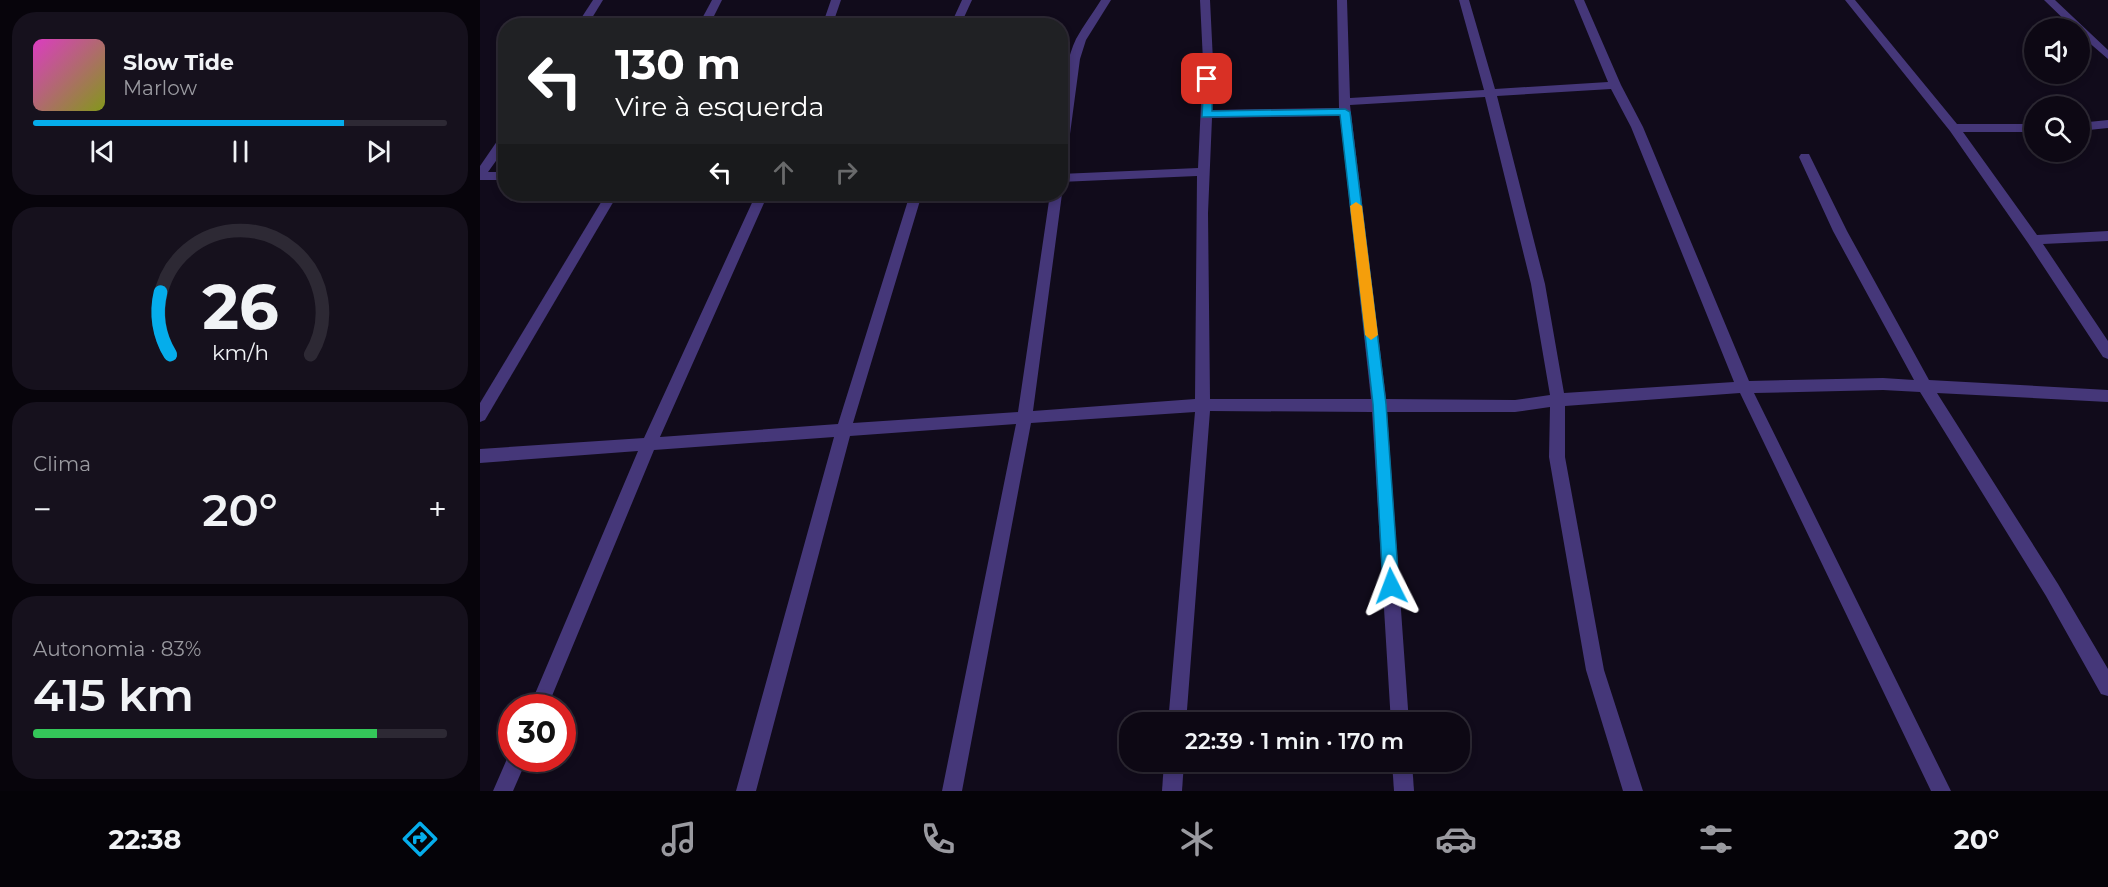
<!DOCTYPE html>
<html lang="pt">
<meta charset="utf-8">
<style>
:root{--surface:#0d0814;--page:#16111d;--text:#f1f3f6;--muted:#9a9aa0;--line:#2d2934;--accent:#05adeb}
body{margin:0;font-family:Montserrat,sans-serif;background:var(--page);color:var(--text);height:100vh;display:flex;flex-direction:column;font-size:22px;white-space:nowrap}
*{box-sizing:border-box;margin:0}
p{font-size:20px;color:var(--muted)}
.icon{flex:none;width:33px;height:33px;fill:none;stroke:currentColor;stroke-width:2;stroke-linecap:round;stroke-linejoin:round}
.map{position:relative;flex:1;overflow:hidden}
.details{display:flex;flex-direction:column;gap:12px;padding:12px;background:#07040b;width:480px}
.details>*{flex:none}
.banner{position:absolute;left:18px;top:18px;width:570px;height:183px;border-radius:24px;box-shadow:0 3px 9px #0003,0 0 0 2px var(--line);background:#202124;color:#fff;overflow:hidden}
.tools{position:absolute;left:1544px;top:18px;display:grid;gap:12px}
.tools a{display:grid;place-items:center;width:66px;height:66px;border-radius:50%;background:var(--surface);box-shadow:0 3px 9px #0003,0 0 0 2px var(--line);font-size:30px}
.speed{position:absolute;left:18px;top:694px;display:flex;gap:12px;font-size:30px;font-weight:700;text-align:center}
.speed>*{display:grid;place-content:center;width:78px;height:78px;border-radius:50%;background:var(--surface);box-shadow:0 3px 9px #0003,0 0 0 2px var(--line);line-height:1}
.speed .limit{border:9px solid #d22;background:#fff;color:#111}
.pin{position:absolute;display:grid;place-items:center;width:51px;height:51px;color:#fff;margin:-26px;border-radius:12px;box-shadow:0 3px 9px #0006}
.me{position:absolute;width:66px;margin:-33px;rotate:357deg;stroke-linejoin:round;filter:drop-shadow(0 0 4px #0008)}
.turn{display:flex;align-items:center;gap:21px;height:126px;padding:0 18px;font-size:27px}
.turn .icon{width:78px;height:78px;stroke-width:2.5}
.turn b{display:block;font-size:42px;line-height:51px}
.lanes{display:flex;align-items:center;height:57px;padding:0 18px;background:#0003;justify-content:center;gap:30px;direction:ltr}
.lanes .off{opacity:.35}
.big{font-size:45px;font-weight:600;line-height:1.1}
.details .tile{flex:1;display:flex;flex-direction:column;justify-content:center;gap:9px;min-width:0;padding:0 21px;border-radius:24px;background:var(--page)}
.details .dial{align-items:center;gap:0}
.dial svg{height:156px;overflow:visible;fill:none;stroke:var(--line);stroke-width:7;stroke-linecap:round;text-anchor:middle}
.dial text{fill:var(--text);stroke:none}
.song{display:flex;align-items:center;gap:18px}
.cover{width:72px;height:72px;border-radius:9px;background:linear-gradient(135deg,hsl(310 70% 55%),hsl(70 70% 35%))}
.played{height:6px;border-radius:3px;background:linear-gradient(90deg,var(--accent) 75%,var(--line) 75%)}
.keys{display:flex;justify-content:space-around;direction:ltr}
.heat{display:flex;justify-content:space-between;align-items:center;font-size:33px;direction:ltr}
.charge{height:9px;border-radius:4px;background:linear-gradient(90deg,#34c759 83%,var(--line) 0)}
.trip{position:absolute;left:639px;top:712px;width:351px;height:60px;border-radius:24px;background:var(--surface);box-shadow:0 3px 9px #0003,0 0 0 2px var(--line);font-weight:600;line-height:60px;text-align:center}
.tabs{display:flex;height:96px;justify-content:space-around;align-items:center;background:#050308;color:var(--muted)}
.tabs .icon{width:42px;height:42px}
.tabs .selected{color:var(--accent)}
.tabs b{font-size:27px;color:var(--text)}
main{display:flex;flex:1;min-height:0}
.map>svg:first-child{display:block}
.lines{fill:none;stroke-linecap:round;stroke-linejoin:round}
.minor{fill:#453779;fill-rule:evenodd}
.route{fill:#05adeb;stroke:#037099;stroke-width:1.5}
.slow{fill:#f59e0b}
</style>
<main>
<section class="details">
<div class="tile">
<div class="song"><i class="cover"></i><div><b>Slow Tide</b><p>Marlow</p></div></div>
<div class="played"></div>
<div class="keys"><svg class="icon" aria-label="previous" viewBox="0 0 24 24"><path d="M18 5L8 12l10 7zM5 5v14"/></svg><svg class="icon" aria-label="pause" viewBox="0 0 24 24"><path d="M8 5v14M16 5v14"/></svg><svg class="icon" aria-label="next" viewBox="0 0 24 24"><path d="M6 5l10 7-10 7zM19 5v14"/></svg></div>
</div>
<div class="tile dial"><svg viewBox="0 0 100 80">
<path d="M14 69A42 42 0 1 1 86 69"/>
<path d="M14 69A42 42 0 0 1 9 37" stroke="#05adeb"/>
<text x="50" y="56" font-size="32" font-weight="700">26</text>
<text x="50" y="72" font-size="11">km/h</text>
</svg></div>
<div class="tile"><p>Clima</p>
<div class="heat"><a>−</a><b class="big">20°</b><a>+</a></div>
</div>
<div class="tile"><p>Autonomia · 83%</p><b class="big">415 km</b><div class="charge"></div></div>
</section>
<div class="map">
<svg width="1628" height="791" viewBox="0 0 1628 791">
<rect width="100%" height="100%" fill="#110b1b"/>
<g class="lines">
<g class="minor">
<polygon points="113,0 123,0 107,26 96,26"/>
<polygon points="232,0 242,0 229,26 218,26"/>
<polygon points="351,0 361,0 352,26 342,26"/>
<polygon points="482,0 492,0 480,26 470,26"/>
<path d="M 621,0 L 631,0 L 606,40 L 600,59 L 586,164 L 580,168 C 580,131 580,72 596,39 C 603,26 613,13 621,0 Z"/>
<path d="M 720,0 L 730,0 L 733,61 L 732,110 L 859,108 L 857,0 L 867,0 L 870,98 L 1004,90 L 979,0 L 989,0 L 1015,89 L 1128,82 L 1094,0 L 1104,0 L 1141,85 L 1163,127 L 1269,381 L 1403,378 L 1434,380 L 1353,231 L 1319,157 L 1321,154 L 1329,154 L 1367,231 L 1449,380 L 1628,390 L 1628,402 L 1457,393 L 1578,584 L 1628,669 L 1628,696 L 1621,694 L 1566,596 L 1440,392 L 1403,390 L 1274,393 L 1471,791 L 1451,791 L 1260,393 L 1085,406 L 1085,457 L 1124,670 L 1163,791 L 1143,791 L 1106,670 L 1069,457 L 1070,407 L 1035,412 L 907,412 L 929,723 L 911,723 L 892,412 L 730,411 L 706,723 L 688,723 L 715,412 L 551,423 L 482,791 L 462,791 L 536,424 L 370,436 L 276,791 L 256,791 L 354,437 L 174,450 L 67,708 L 49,708 L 158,451 L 0,463 L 0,449 L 164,438 L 276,194 L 288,194 L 180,437 L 358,424 L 430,194 L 442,194 L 373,423 L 538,412 L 570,194 L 580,194 L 580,191 L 582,194 L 553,411 L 715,399 L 717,176 L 580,182 L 580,174 L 718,168 L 723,61 ZM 1131,89 L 1151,127 L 1254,382 L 1084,393 L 1065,284 L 1017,96 ZM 1005,97 L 1051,284 L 1070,395 L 1035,400 L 906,399 L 870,105 ZM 860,116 L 891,399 L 730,399 L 728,213 L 732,118 Z"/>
<polygon points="1365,0 1375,0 1477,124 1554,124 1554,132 1483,132 1557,235 1628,231 1628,241 1563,244 1628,341 1628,359 1623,357 1548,243 1470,131"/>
<polygon points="1564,0 1575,0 1628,50 1628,59 1599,34 1599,28 1593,28"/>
<polygon points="1628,120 1628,128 1599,131 1599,123"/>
<polygon points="26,133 26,147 8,172 26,172 26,180 0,180 0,166 22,134"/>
<polygon points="126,194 138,194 5,420 0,422 0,403"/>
<polygon points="30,752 32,759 47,759 33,791 13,791"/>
<polygon points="684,762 704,762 702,791 682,791"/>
<polygon points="912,762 932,762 934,791 914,791"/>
</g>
</g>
<polygon class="route" points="724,76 732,79 732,111 865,109 870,112 906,404 919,586 917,592 911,594 905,592 903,586 893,404 860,115 722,117"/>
<polygon class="slow" points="876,202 882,206 898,335 891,340 885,335 870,206"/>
</svg>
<div class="tools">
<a><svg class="icon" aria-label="sound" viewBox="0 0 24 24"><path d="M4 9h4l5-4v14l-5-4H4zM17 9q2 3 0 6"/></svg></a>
<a><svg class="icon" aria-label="search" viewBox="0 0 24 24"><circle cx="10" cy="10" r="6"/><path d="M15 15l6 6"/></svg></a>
</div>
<div class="speed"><div class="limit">30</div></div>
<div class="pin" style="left:727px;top:79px;background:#d93025"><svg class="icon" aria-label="arrive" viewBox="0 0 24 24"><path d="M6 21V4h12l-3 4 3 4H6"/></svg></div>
<svg class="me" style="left:911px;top:586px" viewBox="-20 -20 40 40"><path d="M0-17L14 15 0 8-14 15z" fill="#05adeb" stroke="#fff" stroke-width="4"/></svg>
<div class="trip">22:39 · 1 min · 170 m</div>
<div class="banner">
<div class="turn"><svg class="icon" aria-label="left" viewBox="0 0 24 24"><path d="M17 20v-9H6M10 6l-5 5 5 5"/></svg><div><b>130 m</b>Vire à esquerda</div></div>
<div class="lanes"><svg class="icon" aria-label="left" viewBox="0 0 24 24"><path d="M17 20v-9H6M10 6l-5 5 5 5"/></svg><svg class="icon off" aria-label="ahead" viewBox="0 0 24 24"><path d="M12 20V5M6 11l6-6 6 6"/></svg><svg class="icon off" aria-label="right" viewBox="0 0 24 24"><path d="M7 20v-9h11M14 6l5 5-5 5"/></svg></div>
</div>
</div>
</main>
<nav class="tabs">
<b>22:38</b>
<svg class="icon selected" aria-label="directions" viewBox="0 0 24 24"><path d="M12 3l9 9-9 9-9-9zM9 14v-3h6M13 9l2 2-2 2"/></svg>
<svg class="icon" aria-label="music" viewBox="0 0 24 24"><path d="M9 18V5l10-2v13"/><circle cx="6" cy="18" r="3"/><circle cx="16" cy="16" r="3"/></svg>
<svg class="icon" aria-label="phone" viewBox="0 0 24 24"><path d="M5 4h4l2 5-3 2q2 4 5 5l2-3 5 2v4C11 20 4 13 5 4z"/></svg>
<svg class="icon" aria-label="climate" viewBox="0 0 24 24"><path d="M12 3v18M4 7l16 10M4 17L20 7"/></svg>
<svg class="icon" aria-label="car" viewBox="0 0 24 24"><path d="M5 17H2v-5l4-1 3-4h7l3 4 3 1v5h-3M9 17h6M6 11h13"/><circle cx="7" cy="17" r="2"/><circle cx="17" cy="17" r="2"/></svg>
<svg class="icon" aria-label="filters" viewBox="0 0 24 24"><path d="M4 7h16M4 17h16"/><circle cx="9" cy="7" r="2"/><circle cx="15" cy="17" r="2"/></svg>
<b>20°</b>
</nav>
